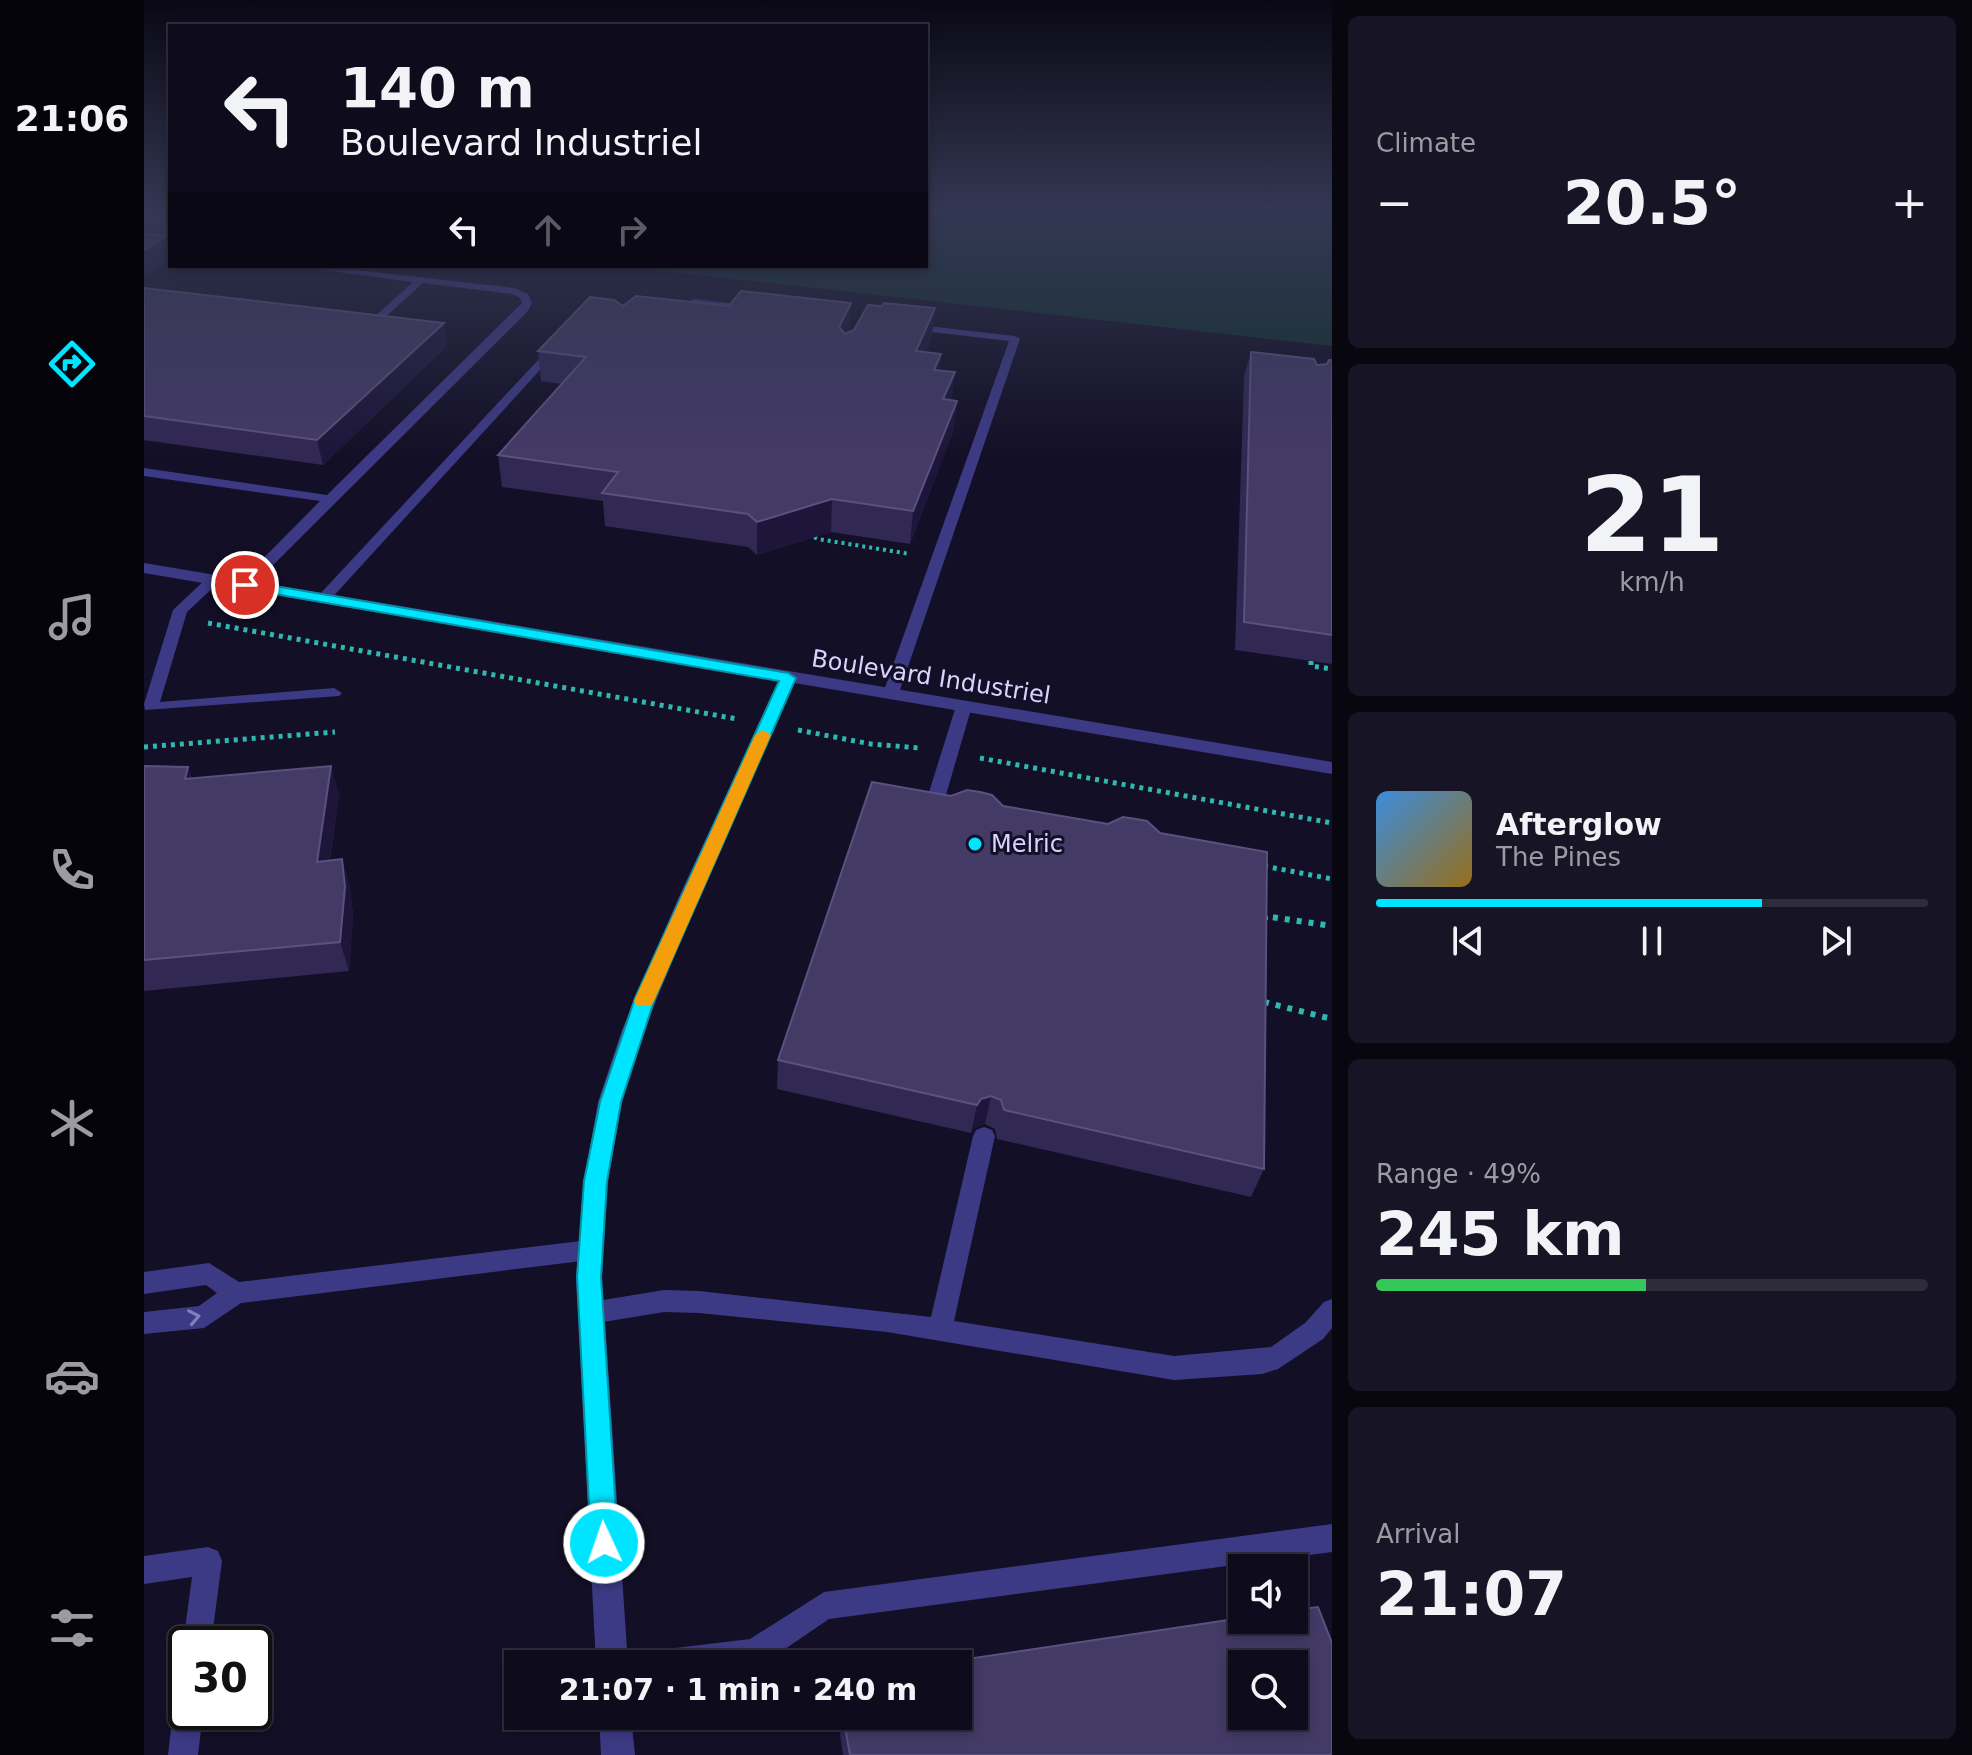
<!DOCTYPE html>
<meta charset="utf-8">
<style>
:root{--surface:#0e0b1c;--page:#171425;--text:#f1f3f6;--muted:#9b9ba3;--line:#2e2b3b;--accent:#00e5ff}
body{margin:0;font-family:"DejaVu Sans",sans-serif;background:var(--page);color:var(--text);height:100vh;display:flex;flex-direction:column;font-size:30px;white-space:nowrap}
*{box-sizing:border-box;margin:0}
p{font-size:26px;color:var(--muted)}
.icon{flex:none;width:44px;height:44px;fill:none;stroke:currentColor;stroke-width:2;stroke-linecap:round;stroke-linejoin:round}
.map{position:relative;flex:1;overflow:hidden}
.details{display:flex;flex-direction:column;gap:16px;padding:16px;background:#08060f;width:640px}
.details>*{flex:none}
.top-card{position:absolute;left:24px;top:24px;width:760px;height:244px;border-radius:0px;box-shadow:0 4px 12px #0003,0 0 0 2px var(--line);background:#0e0b1c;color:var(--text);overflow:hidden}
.buttons{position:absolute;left:1084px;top:1554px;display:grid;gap:16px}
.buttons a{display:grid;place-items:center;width:80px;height:80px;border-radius:0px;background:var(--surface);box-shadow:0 4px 12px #0003,0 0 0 2px var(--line);font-size:40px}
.speed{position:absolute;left:24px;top:1626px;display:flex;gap:16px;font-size:40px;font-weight:700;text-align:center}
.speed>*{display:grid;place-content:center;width:104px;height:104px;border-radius:50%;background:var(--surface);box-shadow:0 4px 12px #0003,0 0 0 2px var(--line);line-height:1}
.speed .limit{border:4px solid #111;border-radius:12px;background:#fff;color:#111}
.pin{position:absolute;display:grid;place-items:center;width:68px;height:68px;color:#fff;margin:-34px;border:4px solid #fff;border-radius:50%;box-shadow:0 2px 8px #0007}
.me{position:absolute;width:88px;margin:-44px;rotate:357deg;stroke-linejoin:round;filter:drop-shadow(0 0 6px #0008)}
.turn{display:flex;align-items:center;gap:28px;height:168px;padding:0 40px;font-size:36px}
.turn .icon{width:104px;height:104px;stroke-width:2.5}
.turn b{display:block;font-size:56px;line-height:68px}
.lanes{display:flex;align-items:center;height:76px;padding:0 40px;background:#0003;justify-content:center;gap:40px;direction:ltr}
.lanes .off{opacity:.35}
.big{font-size:60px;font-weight:700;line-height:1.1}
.details .widget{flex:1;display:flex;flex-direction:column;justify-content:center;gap:12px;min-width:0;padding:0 28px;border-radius:12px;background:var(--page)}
.details .dial{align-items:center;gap:0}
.dial b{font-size:104px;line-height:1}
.song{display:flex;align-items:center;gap:24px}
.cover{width:96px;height:96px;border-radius:12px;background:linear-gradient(135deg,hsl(210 70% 55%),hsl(40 70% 35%))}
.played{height:8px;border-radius:4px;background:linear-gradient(90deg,var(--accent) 70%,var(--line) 70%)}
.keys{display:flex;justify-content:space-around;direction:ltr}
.heat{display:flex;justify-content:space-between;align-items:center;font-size:44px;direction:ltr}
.charge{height:12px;border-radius:6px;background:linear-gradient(90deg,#34c759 49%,var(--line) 0)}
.trip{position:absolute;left:360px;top:1650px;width:468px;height:80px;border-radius:0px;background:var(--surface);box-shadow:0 4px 12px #0003,0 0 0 2px var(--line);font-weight:700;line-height:80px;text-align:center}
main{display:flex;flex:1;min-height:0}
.tabs{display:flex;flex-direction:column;width:144px;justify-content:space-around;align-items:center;background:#06040b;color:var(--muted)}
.tabs .icon{width:56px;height:56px}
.tabs .selected{color:var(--accent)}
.tabs b{font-size:36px;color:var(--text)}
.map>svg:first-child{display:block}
.green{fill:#12302f}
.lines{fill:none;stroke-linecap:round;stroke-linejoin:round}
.path-far2{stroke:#2fb8b0;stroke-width:4;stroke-dasharray:3 4;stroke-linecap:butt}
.path-far1{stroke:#2fb8b0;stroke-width:5;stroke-dasharray:4 5;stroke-linecap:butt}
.path{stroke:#2fb8b0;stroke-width:6;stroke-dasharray:5 7;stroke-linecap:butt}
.service{fill:#3d3a85;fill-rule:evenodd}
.minor{fill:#3d3a85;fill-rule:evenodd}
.tertiary{fill:#3d3a85;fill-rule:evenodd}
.wall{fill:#312854}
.shaded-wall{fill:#1d163a}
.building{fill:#433a66;stroke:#5a527e;stroke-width:2;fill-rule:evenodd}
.oneway{stroke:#837fbc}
.route{fill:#00e5ff;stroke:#0095a6;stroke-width:2}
.slow{fill:#f59e0b}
.poi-dot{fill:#00e5ff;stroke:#130f26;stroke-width:3}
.labels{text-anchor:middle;stroke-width:6;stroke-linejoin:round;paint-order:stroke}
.street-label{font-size:24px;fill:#d9d4ff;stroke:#130f26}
.poi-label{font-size:24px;fill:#d9d4ff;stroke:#130f26;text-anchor:start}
</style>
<main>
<nav class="tabs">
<b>21:06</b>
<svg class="icon selected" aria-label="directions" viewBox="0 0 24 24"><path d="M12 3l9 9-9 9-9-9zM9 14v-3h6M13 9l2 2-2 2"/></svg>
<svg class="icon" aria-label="music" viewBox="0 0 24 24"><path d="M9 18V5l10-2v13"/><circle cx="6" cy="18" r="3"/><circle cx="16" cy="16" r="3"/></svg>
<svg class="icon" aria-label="phone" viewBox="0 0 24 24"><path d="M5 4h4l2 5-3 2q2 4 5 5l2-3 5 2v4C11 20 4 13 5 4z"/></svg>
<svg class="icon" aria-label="climate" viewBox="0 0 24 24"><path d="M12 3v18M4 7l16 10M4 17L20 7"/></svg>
<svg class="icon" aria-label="car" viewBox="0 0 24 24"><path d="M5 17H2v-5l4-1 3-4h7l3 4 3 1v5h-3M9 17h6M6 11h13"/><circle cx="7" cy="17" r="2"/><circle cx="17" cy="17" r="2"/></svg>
<svg class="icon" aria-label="filters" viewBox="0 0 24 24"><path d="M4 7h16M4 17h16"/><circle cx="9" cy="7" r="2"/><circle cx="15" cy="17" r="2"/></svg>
</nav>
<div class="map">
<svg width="1188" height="1755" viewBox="0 0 1188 1755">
<rect width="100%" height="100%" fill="#130f26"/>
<polygon class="green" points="782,209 1188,209 1188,346 475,266 782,266"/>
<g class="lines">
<polyline class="path-far2" points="664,534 674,539 766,554"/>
<g class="path-far1">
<polyline points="64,623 593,719"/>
<polyline points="1167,661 1167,666 1188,669"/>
<polyline points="654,730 727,744 775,748"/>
<polyline points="0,747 191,732"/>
<polyline points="836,758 1188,823"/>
<polyline points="1120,866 1188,879"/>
</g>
<g class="path">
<polyline points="1121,920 1121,916 1188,926"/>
<polyline points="1120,1002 1188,1019"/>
</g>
<g class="service">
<polygon points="148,266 178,266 370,288 384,294 388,303 384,311 106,588 101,589 94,585 96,582 176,501 0,476 0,468 183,495 378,303 376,298 368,294 279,283 236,322 212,318 213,316 230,317 269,282"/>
<polygon points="551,299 609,306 614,309 609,312 547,304 547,300"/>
<polygon points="766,324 871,336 876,339 755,693 747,698 739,693 865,341 762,329 762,325"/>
<polygon points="409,344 418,346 185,601 175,601 175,595"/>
<polygon points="69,576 76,580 74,583 43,612 16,702 190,688 198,693 195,696 1,710 0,704 29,610 64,577"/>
<polygon points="820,701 828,706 799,805 796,809 784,809 781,805 812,706"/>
<polygon points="840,1127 848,1130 851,1136 810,1321 1030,1356 1127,1347 1161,1323 1180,1302 1188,1299 1188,1328 1179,1339 1134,1369 1118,1374 1030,1380 743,1332 555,1313 520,1312 447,1324 439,1321 435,1313 439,1305 447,1302 520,1290 555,1291 787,1317 829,1136 832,1130"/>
<polygon points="446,1240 454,1243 458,1250 454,1257 446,1260 97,1303 60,1328 0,1334 0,1312 55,1306 73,1293 62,1285 0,1294 0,1272 65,1263 95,1282"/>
<polygon points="1188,1524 1188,1552 685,1619 619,1664 501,1664 505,1654 515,1650 606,1639 680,1592"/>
<polygon points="64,1547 74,1551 78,1561 67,1644 42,1644 42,1652 39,1644 48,1577 0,1584 0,1556"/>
<polygon points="42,1698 42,1712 59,1712 54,1755 24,1755 29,1712 34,1702"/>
</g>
<g class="minor">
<polygon points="644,673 652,678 554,899 500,1030 478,1102 464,1181 458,1277 484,1664 452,1664 432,1277 440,1181 454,1102 478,1030 534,899 636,678"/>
<polygon points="455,1716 487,1716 491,1755 457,1755"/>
</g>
<polygon class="tertiary" points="0,563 1188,762 1188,774 0,573"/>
</g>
<g class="wall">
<polygon points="0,209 26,209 26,260 0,276"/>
<polygon points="0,288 303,346 179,465 0,440"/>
<polygon points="479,306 585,306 706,332 788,337 781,353 795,371 808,400 813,401 809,432 766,544 687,532 613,555 604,547 461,526 459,501 358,487 354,455 418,384 397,381 394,351"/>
<polygon points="1107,352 1173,365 1183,364 1188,360 1188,664 1091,650 1100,376"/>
<polygon points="0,766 44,767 48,778 195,794 186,860 198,859 206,888 209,916 205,971 0,991"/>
<polygon points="728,782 1120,1169 1107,1197 853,1139 851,1129 841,1124 831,1127 827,1133 633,1089 634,1060"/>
<polygon points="699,1716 1188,1755 699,1755 696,1735"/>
</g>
<g class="shaded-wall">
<polygon points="26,234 26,260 0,276 0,250"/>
<polygon points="707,303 706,332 693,357 695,327"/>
<polygon points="791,308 788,337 769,381 772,351"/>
<polygon points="300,323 303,346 179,465 173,440"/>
<polygon points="797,354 794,384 790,370"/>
<polygon points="811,372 807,403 799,399"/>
<polygon points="813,401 809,432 766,544 769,511"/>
<polygon points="688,499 687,532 613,555 613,522"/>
<polygon points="187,766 195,794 181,891 173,862"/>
<polygon points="44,767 54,796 41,779"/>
<polygon points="198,859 206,888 209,916 205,971 196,942"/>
<polygon points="847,1096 841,1124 831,1127 827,1133 833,1105 837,1099"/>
</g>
<g class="building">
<polygon points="0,209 26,209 26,234 0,250 0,234 20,236 23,233 20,224 0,223"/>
<polygon points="0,288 300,323 173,440 0,416"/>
<polygon points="597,291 707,303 695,327 701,334 710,330 724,305 738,306 740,303 791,308 772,351 797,354 790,370 811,372 799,399 813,401 769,511 688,499 613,522 604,514 458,493 474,472 354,455 442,357 394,351 446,297 470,300 479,306 492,296 585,306"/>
<polygon points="1107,352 1170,359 1173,365 1183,364 1185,360 1188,360 1188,635 1100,622"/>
<polygon points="0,766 44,767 41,779 187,766 173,862 198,859 201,887 196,942 0,960"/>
<polygon points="728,782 807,796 823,790 836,792 848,795 859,806 964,824 979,817 992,819 1003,821 1016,833 1123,852 1120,1169 860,1110 857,1100 847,1096 837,1099 833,1105 634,1060"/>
<path d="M 1174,1607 L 1188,1643 L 1188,1755 L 706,1755 L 699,1716 L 814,1716 L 814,1664 L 790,1664 L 1098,1618 L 1098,1620 L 1150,1620 L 1150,1610 ZM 1098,1664 L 1150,1664 L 1150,1716 L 1098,1716 Z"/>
</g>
<defs><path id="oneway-chevron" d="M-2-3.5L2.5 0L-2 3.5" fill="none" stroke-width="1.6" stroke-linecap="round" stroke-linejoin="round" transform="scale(2)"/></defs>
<use class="oneway" href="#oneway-chevron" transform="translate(50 1317) rotate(-11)"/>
<linearGradient id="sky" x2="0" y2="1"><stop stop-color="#0a0815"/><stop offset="0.46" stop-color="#333752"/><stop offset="1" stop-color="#333752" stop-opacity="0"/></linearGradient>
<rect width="1188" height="455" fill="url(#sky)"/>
<polygon class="route" points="101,581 644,673 652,678 511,998 477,1102 463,1181 457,1277 474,1543 470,1553 460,1557 451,1553 447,1543 433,1277 440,1181 456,1102 491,998 635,681 96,588 94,585"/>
<polygon class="slow" points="619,730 627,735 510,1001 507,1006 493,1006 490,1001 611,735"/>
<circle class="poi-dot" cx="831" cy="844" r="8"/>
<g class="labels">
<g class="street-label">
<text transform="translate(787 677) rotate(9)" y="8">Boulevard Industriel</text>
</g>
<g class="poi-label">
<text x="847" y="852">Melric</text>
</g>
</g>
</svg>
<div class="buttons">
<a><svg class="icon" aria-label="sound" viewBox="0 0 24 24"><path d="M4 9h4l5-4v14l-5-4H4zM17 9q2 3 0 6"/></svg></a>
<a><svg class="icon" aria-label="search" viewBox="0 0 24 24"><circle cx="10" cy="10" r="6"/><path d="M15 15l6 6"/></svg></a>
</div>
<div class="speed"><div class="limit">30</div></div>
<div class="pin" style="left:101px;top:585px;background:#d93025"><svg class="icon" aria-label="arrive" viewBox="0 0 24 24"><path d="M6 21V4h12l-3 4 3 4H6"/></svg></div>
<svg class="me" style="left:460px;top:1543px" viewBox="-20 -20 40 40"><circle r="17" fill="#00e5ff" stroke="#fff" stroke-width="3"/><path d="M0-11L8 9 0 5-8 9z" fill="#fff"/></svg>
<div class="trip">21:07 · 1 min · 240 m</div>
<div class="top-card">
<div class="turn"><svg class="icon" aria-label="left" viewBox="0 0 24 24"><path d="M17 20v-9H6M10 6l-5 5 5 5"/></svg><div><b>140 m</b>Boulevard Industriel</div></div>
<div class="lanes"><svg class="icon" aria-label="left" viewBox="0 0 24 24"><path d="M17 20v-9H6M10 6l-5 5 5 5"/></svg><svg class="icon off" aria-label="ahead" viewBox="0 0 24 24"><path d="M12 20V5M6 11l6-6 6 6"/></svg><svg class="icon off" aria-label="right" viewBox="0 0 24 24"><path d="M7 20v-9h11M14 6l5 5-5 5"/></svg></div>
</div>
</div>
<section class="details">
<div class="widget"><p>Climate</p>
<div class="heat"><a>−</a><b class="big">20.5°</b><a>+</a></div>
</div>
<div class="widget dial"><b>21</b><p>km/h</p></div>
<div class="widget">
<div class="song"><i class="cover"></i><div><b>Afterglow</b><p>The Pines</p></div></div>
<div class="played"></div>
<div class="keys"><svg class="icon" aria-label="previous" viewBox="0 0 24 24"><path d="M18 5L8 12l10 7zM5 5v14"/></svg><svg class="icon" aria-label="pause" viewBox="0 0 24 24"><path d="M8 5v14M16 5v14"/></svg><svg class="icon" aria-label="next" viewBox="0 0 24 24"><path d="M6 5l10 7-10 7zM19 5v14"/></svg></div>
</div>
<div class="widget"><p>Range · 49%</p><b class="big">245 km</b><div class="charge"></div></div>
<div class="widget"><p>Arrival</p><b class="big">21:07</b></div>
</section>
</main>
